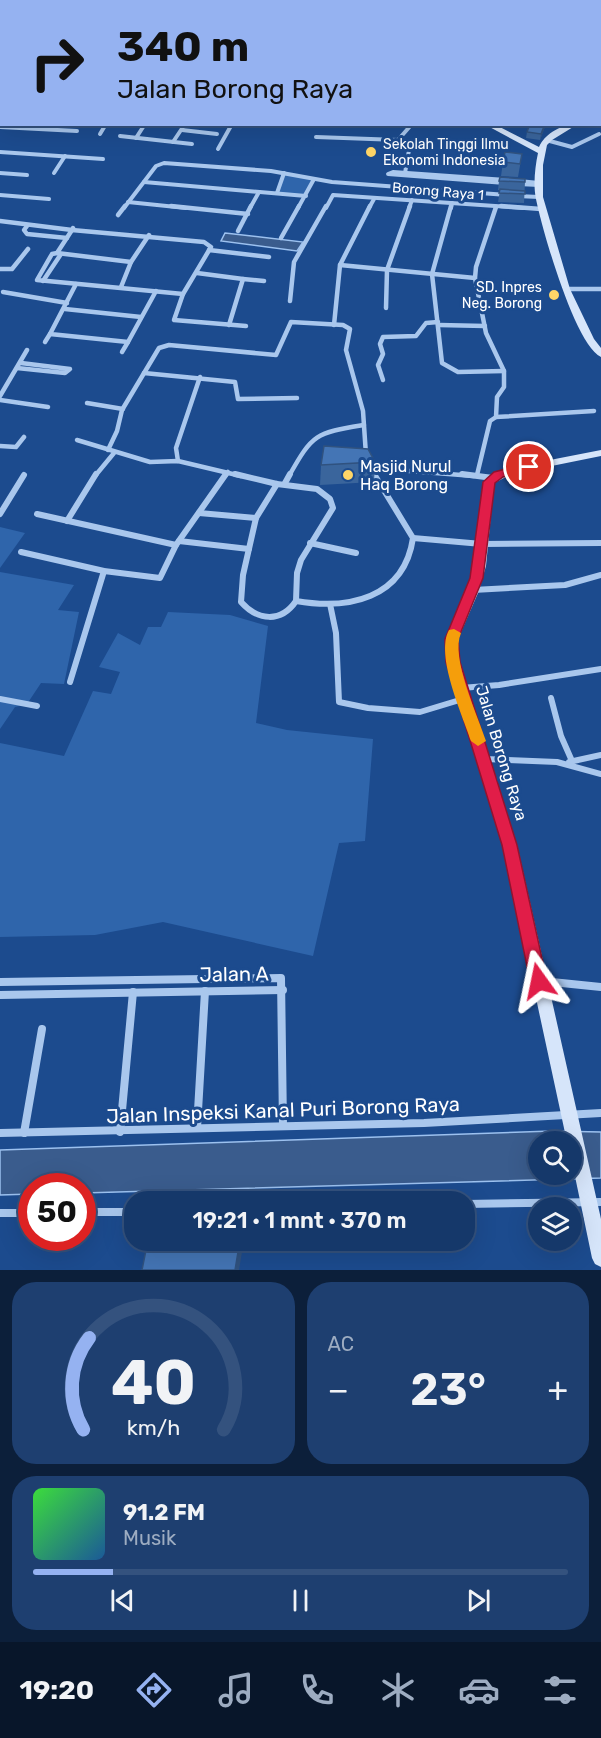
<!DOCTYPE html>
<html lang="id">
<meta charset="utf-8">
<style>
:root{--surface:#15386a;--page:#1e3f70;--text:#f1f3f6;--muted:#9dacc1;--line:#34527e;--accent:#95b2f1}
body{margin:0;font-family:Rubik,sans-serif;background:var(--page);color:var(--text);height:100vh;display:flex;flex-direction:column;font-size:22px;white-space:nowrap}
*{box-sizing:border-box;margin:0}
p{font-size:20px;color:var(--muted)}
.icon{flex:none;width:33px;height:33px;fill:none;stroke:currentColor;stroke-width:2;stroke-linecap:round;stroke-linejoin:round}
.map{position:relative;height:1270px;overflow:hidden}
.panel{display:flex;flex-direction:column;gap:12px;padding:12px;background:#0c1f3a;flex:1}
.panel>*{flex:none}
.guide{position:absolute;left:0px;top:0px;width:602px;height:126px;box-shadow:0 6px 24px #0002,0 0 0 2px var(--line);background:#95b2f1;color:#111;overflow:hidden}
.fabs{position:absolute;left:528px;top:1131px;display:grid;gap:12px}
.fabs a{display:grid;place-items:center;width:54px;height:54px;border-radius:50%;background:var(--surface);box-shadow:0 6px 24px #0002,0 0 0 2px var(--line);font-size:30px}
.speed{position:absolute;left:18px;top:1173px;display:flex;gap:12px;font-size:30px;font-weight:700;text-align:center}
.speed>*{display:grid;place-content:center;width:78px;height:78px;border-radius:50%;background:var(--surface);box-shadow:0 6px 24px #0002,0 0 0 2px var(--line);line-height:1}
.speed .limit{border:9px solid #d22;background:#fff;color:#111}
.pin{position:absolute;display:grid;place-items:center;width:51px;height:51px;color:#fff;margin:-26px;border:3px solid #fff;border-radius:50%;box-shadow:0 2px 6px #0007}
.me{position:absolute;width:66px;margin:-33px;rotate:348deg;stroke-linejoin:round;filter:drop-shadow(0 0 4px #0008)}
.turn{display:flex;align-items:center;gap:21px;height:126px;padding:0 18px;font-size:27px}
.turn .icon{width:78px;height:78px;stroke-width:2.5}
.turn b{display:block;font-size:42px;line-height:51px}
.big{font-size:45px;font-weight:600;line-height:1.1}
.panel .card{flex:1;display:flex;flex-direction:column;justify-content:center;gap:9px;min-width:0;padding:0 21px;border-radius:24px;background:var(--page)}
.panel .dial{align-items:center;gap:0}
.dial svg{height:156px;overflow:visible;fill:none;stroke:var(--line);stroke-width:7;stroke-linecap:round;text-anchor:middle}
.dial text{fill:var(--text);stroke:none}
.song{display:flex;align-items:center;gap:18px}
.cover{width:72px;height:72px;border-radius:9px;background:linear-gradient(135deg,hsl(120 70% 55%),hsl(210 70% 35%))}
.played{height:6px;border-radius:3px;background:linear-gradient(90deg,var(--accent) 15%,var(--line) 15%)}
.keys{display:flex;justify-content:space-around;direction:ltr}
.heat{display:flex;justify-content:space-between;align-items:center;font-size:33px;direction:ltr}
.panel .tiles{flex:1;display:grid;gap:12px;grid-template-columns:1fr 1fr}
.card:last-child{grid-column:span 2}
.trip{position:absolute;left:124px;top:1191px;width:351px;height:60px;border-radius:24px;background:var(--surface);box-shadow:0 6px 24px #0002,0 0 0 2px var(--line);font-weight:600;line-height:60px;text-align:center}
.menu{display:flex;height:96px;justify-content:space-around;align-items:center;background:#08162a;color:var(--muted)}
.menu .icon{width:42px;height:42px}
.menu .on{color:var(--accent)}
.menu b{font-size:27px;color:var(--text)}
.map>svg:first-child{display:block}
.green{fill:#2f65ab}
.water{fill:#3a5c8d;stroke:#9cc1ef;stroke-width:1.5;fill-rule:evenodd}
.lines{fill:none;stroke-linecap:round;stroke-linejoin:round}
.minor-far3{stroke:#a9c7ed;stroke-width:4}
.minor-far2{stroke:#a9c7ed;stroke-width:4.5}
.minor-far1{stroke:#a9c7ed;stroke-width:6}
.minor{stroke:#a9c7ed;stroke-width:8}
.secondary{fill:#d6e5fa;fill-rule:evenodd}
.wall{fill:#3a659c}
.shaded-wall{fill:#30527f}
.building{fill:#4475b5;stroke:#30527f;stroke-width:1.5}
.route{fill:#e11d48;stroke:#92132f;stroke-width:1.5}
.slow{fill:#f59e0b}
.poi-dot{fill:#fed567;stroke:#1c4b8e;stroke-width:2}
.labels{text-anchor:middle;stroke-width:6;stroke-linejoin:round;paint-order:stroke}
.far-poi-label{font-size:14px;fill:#fff;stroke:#1c4b8e;text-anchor:start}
.far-street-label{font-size:14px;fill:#fff;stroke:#1c4b8e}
.poi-label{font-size:16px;fill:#fff;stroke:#1c4b8e;text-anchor:start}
.street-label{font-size:16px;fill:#fff;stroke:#1c4b8e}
.near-street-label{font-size:20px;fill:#fff;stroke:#1c4b8e}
</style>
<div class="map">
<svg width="601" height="1270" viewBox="0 0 601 1270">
<rect width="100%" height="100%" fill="#1c4b8e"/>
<g class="green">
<polygon points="284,173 314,179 306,196 277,193"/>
<polygon points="0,527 25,533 0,568"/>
<polygon points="0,572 74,585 58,610 79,612 64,684 41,683 27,704 15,707 0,729"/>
<polygon points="168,612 230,615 268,626 256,723 287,730 373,739 365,841 339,843 313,956 163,922 95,935 0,937 0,743 64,756 93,691 111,694 120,672 99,667 118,633 140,645 148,627 161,627"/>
</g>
<g class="water">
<polygon points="225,233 303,242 297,251 221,241"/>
<path d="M 552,1131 L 601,1132 L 601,1178 L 83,1193 L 82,1186 L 32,1186 L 31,1194 L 0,1195 L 0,1150 ZM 538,1142 L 572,1142 L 572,1174 L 538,1174 Z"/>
</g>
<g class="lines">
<g class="minor-far3">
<polyline points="65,0 80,1"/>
<polyline points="233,2 238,0"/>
<polyline points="553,2 555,0"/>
<polyline points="0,57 2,55"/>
<polyline points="0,127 77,131"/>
<polyline points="182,130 217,134"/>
<polyline points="100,134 106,124"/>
<polyline points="120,136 192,144"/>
<polyline points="316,137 398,140 412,124"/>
<polyline points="136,138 145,124"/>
<polyline points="401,139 409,150 405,173"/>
<polyline points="546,140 572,147 599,134"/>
<polyline points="173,142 185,124"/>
<polyline points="218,149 232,124"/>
<polyline points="0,152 103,159"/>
<polyline points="0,173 27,175"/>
<polyline points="54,173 65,156"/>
<polyline points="519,181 539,183"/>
<polyline points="144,182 306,196"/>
<polyline points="505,183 388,174 393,172 506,180"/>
<polyline points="518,184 539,185"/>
<polyline points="277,193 284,173"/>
<polyline points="0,195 49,199"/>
<polyline points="517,196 539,197"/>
<polyline points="128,202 186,208"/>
<polyline points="124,208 156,166 164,163 271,171 332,182 507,195"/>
<polyline points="250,208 259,192"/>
<polyline points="298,208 314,179"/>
<polyline points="326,208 333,195 523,208"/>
<polyline points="369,208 374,199"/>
<polyline points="409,208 412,200"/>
<polyline points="451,208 452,203"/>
</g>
<g class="minor-far2">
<polyline points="171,206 248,214"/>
<polyline points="451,206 432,274 442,363 458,372 504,371"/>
<polyline points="501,206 541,209"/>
<polyline points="118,215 125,206"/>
<polyline points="0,221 72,230"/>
<polyline points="27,226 24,230 27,234 67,238"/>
<polygon points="72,230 204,242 211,247 183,294 37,280 52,254 57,253"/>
<polyline points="72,230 73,228"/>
<polyline points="238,231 251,206"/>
<polyline points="281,238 299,206"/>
<polyline points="209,250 269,257"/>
<polyline points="57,253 131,262"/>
<polyline points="340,265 475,278"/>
<polyline points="0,269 12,269 28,249"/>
<polyline points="197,273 243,279 229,325"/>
<polyline points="243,279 264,281"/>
<polyline points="43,281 61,254"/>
<polyline points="76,284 50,334 128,342 156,291"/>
<polyline points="121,287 131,262 149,235"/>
<polyline points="566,289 601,289"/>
<polyline points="3,292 67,303"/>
<polyline points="183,294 174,320 246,326"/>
<polyline points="290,301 294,262 326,206"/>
<polyline points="386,308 387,270 410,206"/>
<polyline points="65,309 141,317"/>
<polyline points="334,325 340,265 370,206"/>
<polyline points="439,325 485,326"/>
<polyline points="45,342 50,334"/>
<polyline points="122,352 128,342"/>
<polyline points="17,368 65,373 70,369 21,363"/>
<polyline points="144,373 235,382 238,399 297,398"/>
<polyline points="383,380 378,365 383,354 380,344 383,337 416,336 426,323 438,322"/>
<polyline points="0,396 27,350"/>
<polyline points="0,400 48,407"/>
<polyline points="87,403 123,409"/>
<polyline points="496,417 594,411"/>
<polyline points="77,440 150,462 178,461 241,476"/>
<polyline points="0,446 16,447 24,437"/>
<polyline points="108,450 117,431 122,410 159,348 169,345 276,355 291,322 343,325 350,329 346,350 363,411 366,455"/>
<polyline points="178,461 176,448 200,377"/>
<polyline points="370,467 375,476"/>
<polyline points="371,468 474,476"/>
<polyline points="477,475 490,421 496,417 497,397 504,387 504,371 486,333 475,278 476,267 496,207"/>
<polyline points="95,476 114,453"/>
<polyline points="225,476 228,472"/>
<path d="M 289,476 C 313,433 316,433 364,425"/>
</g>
<g class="minor-far1">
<path d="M 235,474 L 277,484 L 317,489 L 330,499 L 333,508 L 301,560 L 297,573 L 296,601 C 348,610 404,599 413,538 L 374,474"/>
<polyline points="462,474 493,478"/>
<polyline points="285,483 290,474"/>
<path d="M 277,484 L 256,518 L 243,575 L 241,602 C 258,621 281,623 296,601"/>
<polyline points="199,513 256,518"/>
<polyline points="0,514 24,475"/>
<polyline points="37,514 176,545"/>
<polyline points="67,521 96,474"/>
<polyline points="413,538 482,544 601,543"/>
<polyline points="179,541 249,549"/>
<polyline points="310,543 356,553"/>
<polyline points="21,552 104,571 160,578 176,545 226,474"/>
<polyline points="473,590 565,585 601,575"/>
<polyline points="330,604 336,633 339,702 368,708 420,712 463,699"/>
<polyline points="70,682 104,571"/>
<polyline points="461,688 499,685 601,669"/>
<polyline points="551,698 561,736 572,761"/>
<polyline points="0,699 37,706"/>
<polyline points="485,759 557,762 601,774"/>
<polyline points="569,762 601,755"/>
</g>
<g class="minor">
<polyline points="542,981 601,987"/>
<polyline points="0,982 281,978 283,1126"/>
<polyline points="0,995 283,990"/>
<polyline points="197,1128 205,991"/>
<polyline points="120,1132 133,992"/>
<polyline points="0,1133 424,1123 601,1113"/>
<polyline points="24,1133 42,1029"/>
<polyline points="465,1204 601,1202"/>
<polyline points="82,1212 135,1212"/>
<polyline points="0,1213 32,1213"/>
</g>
<g class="secondary">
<polygon points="250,0 257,0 259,2 251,2"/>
<rect x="600" y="114" width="1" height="4"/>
<path d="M 484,124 L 494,124 L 539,147 C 545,133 563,124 578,124 L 552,140 L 547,145 L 543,165 L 543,197 L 570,289 L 594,339 L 601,348 L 601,357 C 575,345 542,229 536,199 C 533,185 535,167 538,153 Z"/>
<polygon points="601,450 601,456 512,474 494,483 486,566 478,593 458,639 459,662 517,845 601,1219 601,1267 595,1264 592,1258 572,1162 572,1142 567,1142 503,845 447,662 446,639 466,593 474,566 485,479 509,468"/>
</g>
</g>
<g class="wall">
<polygon points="530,124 546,124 540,140 526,138 527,132"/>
<polygon points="522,154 518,177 501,176 503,162"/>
<polygon points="499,181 525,182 524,203 498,202 500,190 498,190"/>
<polygon points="375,462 374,482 320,485 321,465"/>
</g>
<g class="shaded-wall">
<polygon points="545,124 546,124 540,140 541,134"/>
<polygon points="240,1240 244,1240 239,1270 235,1270"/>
</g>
<g class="building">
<polygon points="530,124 545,124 541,134 527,132"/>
<polygon points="505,152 522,154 520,164 503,162"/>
<polygon points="500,177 525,179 525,182 499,181"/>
<polygon points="500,189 525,191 525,194 499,193"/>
<polygon points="324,446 368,449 375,462 321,465"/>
<polygon points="148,1240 240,1240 235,1270 142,1270"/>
</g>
<polygon class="route" points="529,463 535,467 533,470 503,477 495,483 483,578 458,639 460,662 517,845 547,981 545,986 539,988 533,986 530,981 502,845 446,662 445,639 470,578 483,482 494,472"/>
<path class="slow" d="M 454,629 L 461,633 C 450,657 478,716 486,741 L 478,746 L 471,741 C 462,714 435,655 449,630 Z"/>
<g class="poi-dot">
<circle cx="371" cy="152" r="6"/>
<circle cx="554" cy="295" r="6"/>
<circle cx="348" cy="475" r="6"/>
</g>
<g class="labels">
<g class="far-poi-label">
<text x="383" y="149">Sekolah Tinggi Ilmu<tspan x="383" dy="16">Ekonomi Indonesia</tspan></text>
<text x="542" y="292" text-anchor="end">SD. Inpres<tspan x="542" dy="16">Neg. Borong</tspan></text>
</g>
<g class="far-street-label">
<text transform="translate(438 191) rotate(5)" y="5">Borong Raya 1</text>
</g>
<g class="poi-label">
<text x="360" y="472">Masjid Nurul<tspan x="360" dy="18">Haq Borong</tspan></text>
</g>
<g class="street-label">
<text transform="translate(502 753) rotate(73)" y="6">Jalan Borong Raya</text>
</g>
<g class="near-street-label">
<text transform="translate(234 974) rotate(-1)" y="7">Jalan A</text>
<text transform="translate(283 1110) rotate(-2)" y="7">Jalan Inspeksi Kanal Puri Borong Raya</text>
</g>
</g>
</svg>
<div class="fabs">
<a><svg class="icon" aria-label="search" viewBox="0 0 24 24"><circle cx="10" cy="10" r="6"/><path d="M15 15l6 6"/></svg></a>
<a><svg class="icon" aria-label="layers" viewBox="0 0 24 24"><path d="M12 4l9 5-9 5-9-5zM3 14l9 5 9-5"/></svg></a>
</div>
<div class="speed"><div class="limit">50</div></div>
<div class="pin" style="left:529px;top:467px;background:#d93025"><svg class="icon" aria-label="arrive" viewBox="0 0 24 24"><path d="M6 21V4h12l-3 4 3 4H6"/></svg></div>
<svg class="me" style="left:539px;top:981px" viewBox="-20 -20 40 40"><path d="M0-17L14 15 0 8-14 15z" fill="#e11d48" stroke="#fff" stroke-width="4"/></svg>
<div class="trip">19:21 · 1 mnt · 370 m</div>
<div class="guide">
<div class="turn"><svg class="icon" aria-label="right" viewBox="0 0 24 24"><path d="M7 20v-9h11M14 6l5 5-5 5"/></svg><div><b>340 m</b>Jalan Borong Raya</div></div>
</div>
</div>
<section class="panel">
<div class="tiles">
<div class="card dial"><svg viewBox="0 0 100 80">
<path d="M14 69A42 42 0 1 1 86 69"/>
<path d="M14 69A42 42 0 0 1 17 22" stroke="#95b2f1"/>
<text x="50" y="56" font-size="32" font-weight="700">40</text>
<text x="50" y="72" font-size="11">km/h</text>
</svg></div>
<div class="card"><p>AC</p>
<div class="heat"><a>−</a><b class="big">23°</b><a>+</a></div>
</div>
<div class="card">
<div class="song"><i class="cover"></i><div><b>91.2 FM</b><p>Musik</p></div></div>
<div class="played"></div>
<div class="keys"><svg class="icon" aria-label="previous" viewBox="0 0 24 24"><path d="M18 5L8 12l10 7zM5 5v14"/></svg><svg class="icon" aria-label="pause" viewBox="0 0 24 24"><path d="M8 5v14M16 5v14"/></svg><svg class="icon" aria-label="next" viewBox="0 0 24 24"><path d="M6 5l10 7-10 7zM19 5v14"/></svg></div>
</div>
</div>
</section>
<nav class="menu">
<b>19:20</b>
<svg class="icon on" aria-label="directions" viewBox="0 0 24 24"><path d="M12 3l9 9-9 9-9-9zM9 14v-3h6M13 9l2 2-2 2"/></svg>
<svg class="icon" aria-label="music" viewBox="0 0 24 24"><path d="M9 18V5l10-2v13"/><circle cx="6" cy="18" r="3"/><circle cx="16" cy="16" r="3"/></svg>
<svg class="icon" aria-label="phone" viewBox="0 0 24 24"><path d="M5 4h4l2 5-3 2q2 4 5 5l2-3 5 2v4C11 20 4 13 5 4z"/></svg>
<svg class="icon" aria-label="climate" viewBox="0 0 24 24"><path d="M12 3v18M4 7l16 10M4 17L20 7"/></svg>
<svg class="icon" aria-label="car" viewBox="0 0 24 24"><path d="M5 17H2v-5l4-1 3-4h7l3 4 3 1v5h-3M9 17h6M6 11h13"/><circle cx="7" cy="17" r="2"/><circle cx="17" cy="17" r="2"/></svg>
<svg class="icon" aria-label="filters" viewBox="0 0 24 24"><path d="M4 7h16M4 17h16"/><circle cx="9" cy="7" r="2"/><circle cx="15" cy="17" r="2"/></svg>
</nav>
